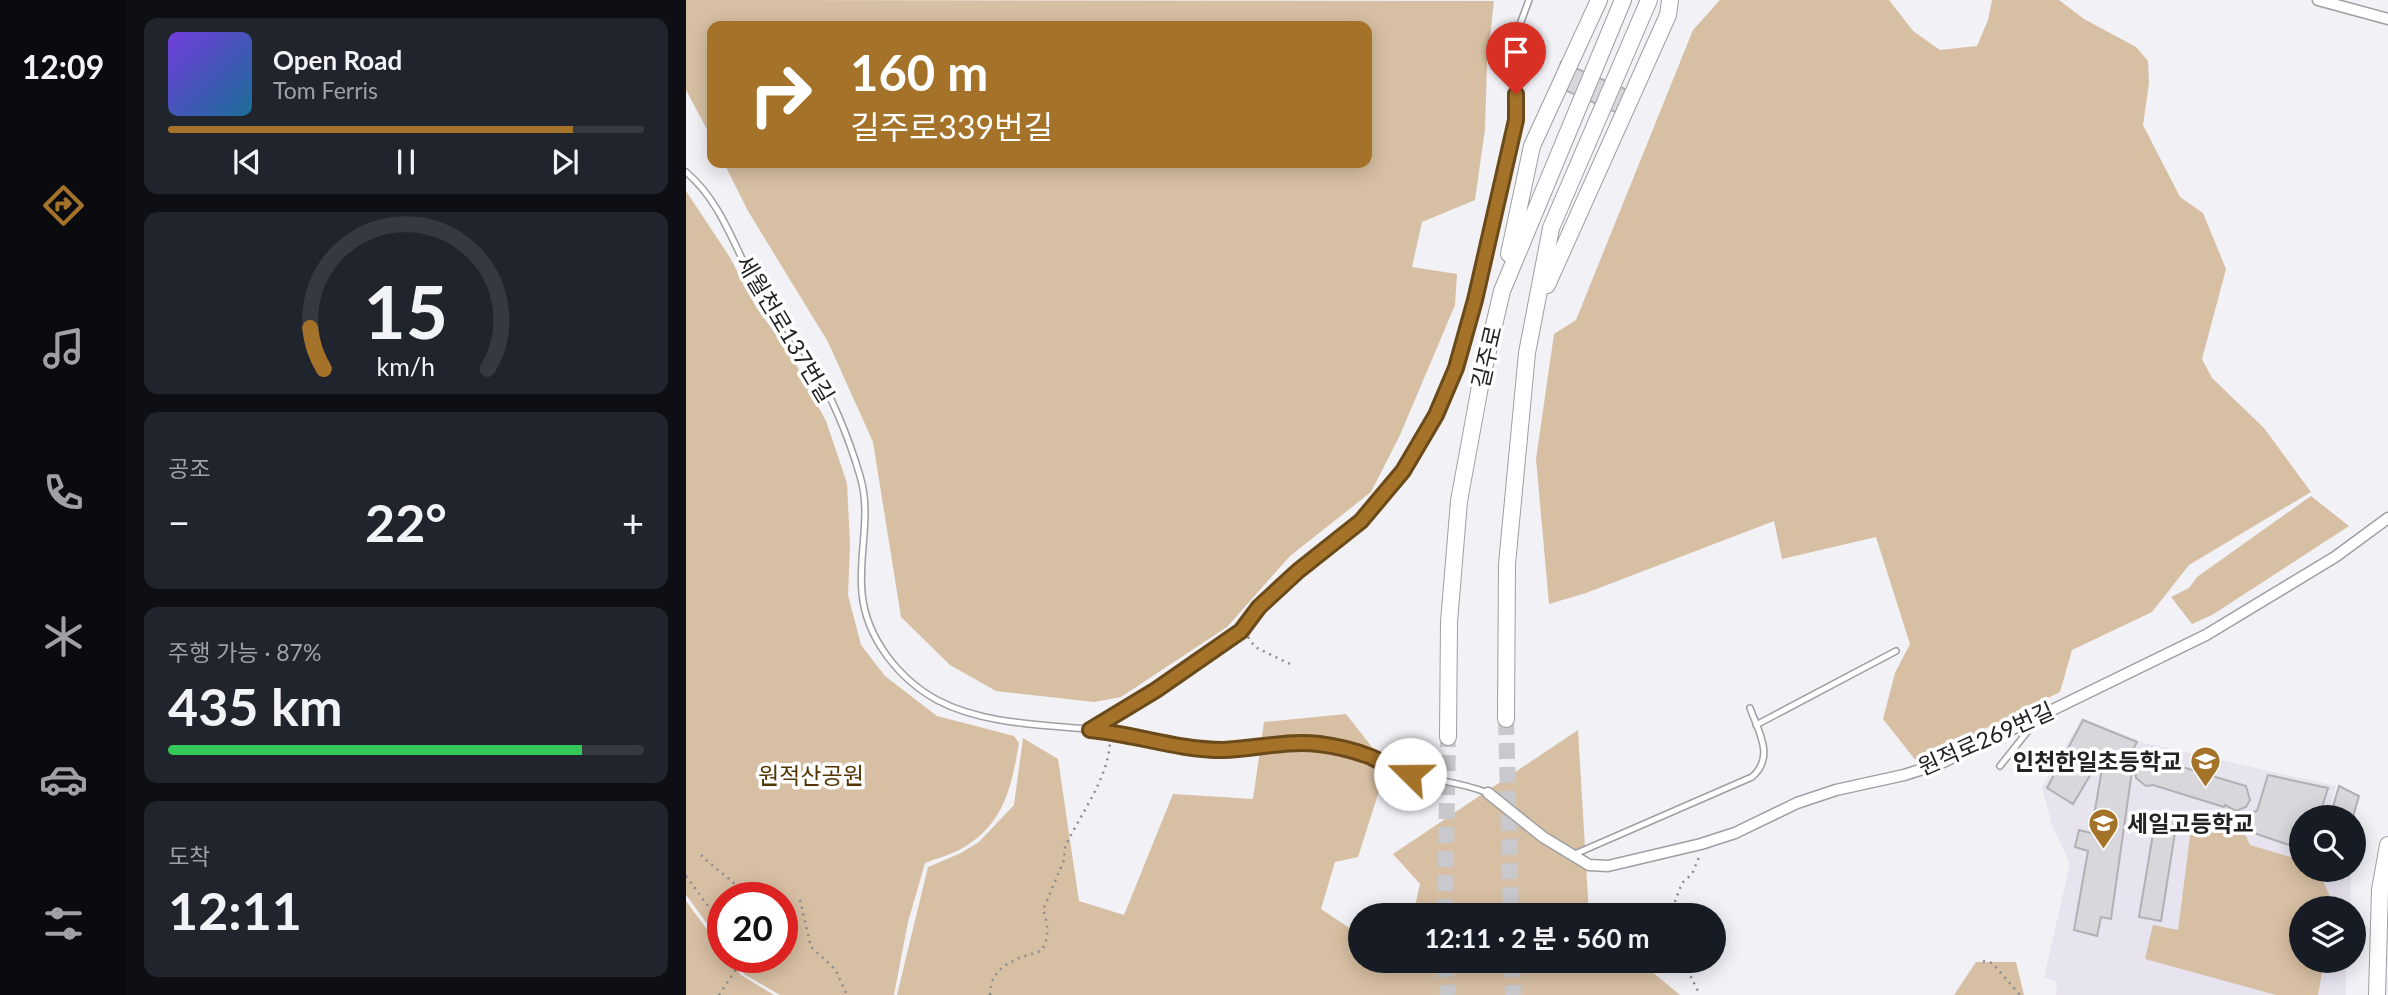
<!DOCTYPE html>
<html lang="ko">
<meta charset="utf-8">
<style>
:root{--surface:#171b24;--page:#20242c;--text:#f1f3f6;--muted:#9ea1a6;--line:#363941;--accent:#a47228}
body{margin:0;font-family:Lato,"Noto Sans KR",sans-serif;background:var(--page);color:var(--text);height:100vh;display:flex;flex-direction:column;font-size:26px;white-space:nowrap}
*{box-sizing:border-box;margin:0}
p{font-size:23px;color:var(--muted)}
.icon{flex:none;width:38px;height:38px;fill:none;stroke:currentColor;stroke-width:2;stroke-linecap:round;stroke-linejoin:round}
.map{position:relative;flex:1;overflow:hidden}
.details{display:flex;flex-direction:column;gap:18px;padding:18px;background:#0d0f14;width:560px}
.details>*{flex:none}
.guide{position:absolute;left:21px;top:21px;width:665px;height:147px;border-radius:14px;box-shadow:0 4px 18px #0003;background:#a47228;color:#fff;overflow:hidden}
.tools{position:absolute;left:1603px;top:805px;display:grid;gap:14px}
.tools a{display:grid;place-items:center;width:77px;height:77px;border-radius:50%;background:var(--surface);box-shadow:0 4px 18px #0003;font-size:35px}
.speed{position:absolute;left:21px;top:882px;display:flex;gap:14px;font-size:35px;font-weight:700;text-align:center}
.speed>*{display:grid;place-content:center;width:91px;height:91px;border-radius:50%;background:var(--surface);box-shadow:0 4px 18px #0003;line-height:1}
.speed .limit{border:10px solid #d22;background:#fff;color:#111}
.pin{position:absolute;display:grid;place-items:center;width:60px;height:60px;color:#fff;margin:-72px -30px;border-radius:50% 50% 50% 0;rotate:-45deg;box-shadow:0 0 7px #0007}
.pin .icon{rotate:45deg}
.me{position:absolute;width:77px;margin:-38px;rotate:292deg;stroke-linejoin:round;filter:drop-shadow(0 0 5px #0008)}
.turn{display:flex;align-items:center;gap:24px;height:147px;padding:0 28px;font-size:32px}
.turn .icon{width:91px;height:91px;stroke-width:2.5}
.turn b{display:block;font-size:49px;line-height:60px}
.big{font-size:52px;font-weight:700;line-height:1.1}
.details .tile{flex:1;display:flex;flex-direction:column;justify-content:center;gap:10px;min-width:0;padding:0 24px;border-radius:14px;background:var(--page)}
.details .dial{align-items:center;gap:0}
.dial svg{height:182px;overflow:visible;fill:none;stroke:var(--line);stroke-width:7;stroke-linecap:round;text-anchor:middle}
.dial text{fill:var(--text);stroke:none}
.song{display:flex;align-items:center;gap:21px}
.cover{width:84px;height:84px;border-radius:10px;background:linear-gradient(135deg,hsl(260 70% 55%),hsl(200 70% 35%))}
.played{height:7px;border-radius:4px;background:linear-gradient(90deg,var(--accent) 85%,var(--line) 85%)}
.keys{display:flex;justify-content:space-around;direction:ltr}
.heat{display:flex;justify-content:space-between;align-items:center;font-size:38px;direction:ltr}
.charge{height:10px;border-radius:5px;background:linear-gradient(90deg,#34c759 87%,var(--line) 0)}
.trip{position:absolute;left:662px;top:903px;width:378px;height:70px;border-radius:35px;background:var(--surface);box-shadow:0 4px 18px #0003;font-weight:700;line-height:70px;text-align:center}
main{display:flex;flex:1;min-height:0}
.menu{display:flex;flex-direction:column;width:126px;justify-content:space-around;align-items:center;background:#090b0e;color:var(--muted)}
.menu .icon{width:49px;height:49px}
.menu .selected{color:var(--accent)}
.menu b{font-size:32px;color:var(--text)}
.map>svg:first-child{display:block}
.built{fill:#e7e4f0}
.green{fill:#d7bfa3}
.building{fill:#d8d7db;stroke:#b1b0b4;stroke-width:2}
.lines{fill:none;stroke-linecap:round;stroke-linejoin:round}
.secondary-tunnel{stroke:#c9c8cc;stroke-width:16;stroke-dasharray:16 8;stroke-linecap:butt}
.lane-casing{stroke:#9f9ea2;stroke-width:8}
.street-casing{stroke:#9f9ea2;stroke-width:13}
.secondary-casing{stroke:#9f9ea2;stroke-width:18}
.path{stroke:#8d8d90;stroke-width:2.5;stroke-dasharray:2 5;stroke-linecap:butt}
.lane{stroke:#fff;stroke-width:5}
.street{stroke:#fff;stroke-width:10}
.secondary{stroke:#fff;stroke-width:16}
.route-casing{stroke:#6b4a1a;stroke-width:18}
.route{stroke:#a47228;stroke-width:12}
.labels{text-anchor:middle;stroke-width:7;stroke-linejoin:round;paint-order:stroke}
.street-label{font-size:23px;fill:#232324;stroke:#fff}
.poi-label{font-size:23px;font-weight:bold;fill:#232324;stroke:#fff;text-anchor:end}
.park-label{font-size:23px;fill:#543502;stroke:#fff}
</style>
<main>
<nav class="menu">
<b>12:09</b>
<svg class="icon selected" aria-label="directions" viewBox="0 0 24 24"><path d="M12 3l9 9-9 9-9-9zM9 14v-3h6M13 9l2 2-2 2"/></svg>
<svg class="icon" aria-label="music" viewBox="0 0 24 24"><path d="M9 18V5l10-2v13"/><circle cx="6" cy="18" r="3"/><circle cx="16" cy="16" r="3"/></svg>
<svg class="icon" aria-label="phone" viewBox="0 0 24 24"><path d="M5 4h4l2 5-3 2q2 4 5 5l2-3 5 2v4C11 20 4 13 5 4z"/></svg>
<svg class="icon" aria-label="climate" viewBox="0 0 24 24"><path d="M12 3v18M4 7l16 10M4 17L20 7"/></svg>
<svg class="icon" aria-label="car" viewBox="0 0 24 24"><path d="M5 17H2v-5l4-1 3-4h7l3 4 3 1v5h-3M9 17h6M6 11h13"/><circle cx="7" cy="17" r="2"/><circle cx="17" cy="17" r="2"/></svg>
<svg class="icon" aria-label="filters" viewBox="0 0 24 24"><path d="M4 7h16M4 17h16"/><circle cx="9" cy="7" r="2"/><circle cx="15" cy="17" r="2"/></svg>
</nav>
<section class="details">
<div class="tile">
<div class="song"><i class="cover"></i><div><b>Open Road</b><p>Tom Ferris</p></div></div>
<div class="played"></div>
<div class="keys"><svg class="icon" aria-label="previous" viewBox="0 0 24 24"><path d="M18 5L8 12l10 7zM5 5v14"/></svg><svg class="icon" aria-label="pause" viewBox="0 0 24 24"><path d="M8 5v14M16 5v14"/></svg><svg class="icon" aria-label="next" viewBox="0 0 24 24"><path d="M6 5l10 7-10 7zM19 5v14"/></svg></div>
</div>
<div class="tile dial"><svg viewBox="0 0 100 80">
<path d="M14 69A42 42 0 1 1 86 69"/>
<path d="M14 69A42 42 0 0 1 8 51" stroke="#a47228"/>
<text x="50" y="56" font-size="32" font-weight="700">15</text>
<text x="50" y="72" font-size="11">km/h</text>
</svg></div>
<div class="tile"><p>공조</p>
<div class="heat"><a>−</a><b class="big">22°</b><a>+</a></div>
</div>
<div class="tile"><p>주행 가능 · 87%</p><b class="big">435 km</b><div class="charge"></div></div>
<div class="tile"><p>도착</p><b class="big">12:11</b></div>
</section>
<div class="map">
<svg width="1702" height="995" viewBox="0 0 1702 995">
<rect width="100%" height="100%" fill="#f2f1f6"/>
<path class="built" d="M1396,718L1459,743L1650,786L1641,817H1615V870H1665L1664,908H1615V961H1660V995H1370L1371,981L1358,978L1384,863L1367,828L1356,787Z"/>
<path class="green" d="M0,0L808,1L801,63L799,129L789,200L736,222L726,267L771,274L769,305L714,435L685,492L604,556L541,627L435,697L408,702L310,691L264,665L215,617L187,442L142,342L62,211L38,163H681V26H26V139L0,90Z
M1034,0H1203L1227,31L1254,50L1291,46L1302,20L1306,0H1373L1398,19L1450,47L1462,61L1463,83L1457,125L1494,197L1517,213L1540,269L1516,359L1526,378L1578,428L1625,492L1503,565L1466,612L1386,650L1374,692L1231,762L1197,719L1209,673L1224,644L1190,537L1096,559L1088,521L900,593L863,604L850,459L868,334L890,320L1007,30Z
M0,191L43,256L70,307L105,355L140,421L161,483L164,545L162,595L175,645L199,676L251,716L328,736L333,743C326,784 319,822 280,846C268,854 252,858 239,863L222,922L208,995H94L58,974L45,957H96V898H37V945L0,895Z
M1625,496L1663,526L1526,615L1506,624L1485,597L1503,588L1511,577Z
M660,714L701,766L672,857L649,862L635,909L674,935V961H712L717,964L718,961H953L994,995H211L242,867L275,853L293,842L328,805L337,738L372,759L393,901L438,915L487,794L567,799L578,722Z
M892,730L903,915H727L734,884L707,854Z
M1507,813L1557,830L1564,845L1615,860V870H1632L1647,903L1646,908H1615V961H1638L1632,995H1590L1459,959L1467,925L1492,930Z
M0,901L37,951V957H41L55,975L88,995H0Z
M1290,962H1330L1338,995H1268Z"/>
<path class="building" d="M875,62L951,94L941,117L867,85Z
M1397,720L1451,742L1439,765L1415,757L1387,804L1361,788Z
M1466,758L1560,786L1564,800L1560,807L1550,811L1539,805L1538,807L1467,785L1460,786L1450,778L1449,769Z
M1417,763L1446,771L1425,919L1415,917L1411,936L1388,930L1402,851L1389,847L1393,830L1405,833Z
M1582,775L1642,788L1633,817H1615V849L1562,831L1567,812L1571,811Z
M1653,786L1673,796L1667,817H1644Z
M1470,816L1491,820L1475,921L1453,917Z"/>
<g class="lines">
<path class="secondary-tunnel" d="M820,719L825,915
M759,915L762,737
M759,961L762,995
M826,961L827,995"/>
<defs>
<path id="lane" d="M0,172C34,201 47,243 67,281C82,309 105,331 122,358C144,391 163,438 174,476C186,515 172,554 176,593C180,638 213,679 251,700C304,728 372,724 430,732C441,734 453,738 464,741C487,747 510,749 534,750C567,750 600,739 634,744C650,747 670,751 685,757C694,761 702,767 711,770C742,781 770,780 802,793
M1070,725L1210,651
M406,730L529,651L555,631L573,607L612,571L675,521L717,471L750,415L770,368L789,300L830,120V94L824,51L843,0
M1314,766L1349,722
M889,854L1066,777C1089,757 1073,733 1064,708"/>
<path id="street" d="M1632,0L1702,19
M802,793L857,837L903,865L922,866L1015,844L1049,833L1111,803L1150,790L1218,775L1253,764L1356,715L1520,635L1649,557L1702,518"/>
<path id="secondary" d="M823,254L846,146L913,0
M861,285L982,15L984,0
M820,719L821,564L841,353L865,228L963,0
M762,737L763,622L773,501L795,381L816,291L937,0
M1691,995L1694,890L1702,845"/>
</defs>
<use href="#lane" class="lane-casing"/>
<use href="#street" class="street-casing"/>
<use href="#secondary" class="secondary-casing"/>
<path class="path" d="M562,637L569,647L606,665
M15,855C30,870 49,881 61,898
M0,876L30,917L37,923
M114,900L125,947L149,969L161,995
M984,915L996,883L1006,874L1013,857
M990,961L1005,977L1014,995
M1297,961L1306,963L1334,995
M33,995L58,957
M304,995C304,965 332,958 355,951C364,939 362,923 357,910L378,860L379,847C395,813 422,779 424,742"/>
<use href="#lane" class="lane"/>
<use href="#street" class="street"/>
<use href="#secondary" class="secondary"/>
</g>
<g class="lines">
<defs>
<path id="route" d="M724,774C710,770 698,763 685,757C670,751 649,746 633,744C600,740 569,749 537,750C491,750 449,734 404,730L470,690L555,631L573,607L612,571L675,521L717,471L750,415L770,368L789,300L830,120V94"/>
</defs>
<use href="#route" class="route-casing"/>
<use href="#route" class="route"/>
</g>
<defs>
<symbol id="school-pin" viewBox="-11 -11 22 30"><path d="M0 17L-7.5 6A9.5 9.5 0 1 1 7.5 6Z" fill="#a47228" stroke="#fff"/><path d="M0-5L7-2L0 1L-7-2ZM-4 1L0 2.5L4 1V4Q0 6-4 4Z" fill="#fff"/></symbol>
</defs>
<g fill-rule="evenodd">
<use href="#school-pin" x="1502" y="744" width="35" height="47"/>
<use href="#school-pin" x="1400" y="806" width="35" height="47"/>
</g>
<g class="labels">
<g class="street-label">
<text transform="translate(99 329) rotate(59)" y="8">세월천로137번길</text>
<text transform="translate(801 357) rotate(-77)" y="8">길주로</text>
<text transform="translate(1300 739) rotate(-24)" y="8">원적로269번길</text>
</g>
<g class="poi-label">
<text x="1496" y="770">인천한일초등학교</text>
<text x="1441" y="832" text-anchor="start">세일고등학교</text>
</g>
<g class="park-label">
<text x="125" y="784">원적산공원</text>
</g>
</g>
</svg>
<div class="tools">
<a><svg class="icon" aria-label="search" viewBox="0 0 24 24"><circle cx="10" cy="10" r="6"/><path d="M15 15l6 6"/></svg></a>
<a><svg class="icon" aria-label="layers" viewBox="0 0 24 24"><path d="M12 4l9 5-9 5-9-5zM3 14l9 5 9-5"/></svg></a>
</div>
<div class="speed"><div class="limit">20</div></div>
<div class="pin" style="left:830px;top:94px;background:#d93025"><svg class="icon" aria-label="arrive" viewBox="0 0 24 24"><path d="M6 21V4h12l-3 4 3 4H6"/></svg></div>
<svg class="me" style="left:724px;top:774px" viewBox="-20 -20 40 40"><circle r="19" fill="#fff"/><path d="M0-13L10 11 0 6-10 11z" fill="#a47228"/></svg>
<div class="trip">12:11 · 2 분 · 560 m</div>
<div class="guide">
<div class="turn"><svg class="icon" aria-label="right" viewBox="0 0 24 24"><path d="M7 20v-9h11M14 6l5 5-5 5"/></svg><div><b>160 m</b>길주로339번길</div></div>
</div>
</div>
</main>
